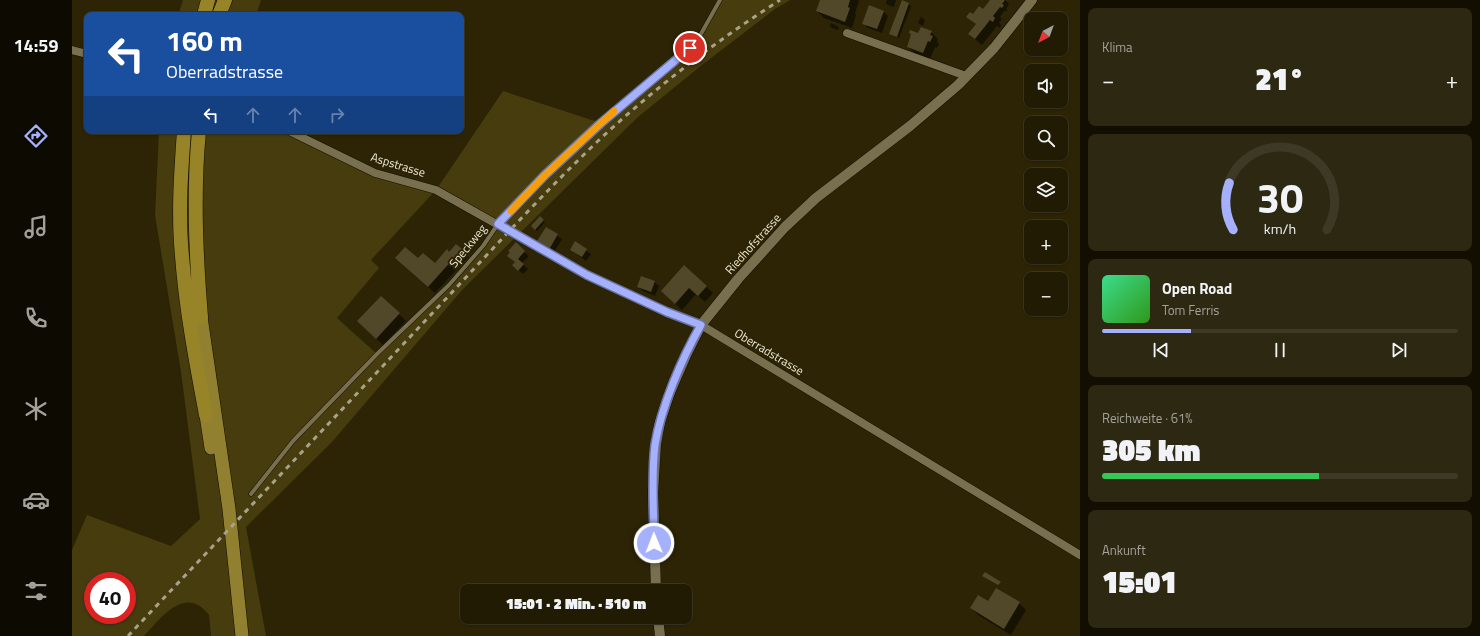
<!DOCTYPE html>
<html lang="de">
<meta charset="utf-8">
<style>
:root{--surface:#211b03;--page:#2d2812;--text:#f1f3f6;--muted:#a2a19a;--line:#3e3925;--accent:#a5b1fc}
body{margin:0;font-family:"Titillium Web",sans-serif;background:var(--page);color:var(--text);height:100vh;display:flex;flex-direction:column;font-size:15px;white-space:nowrap}
*{box-sizing:border-box;margin:0}
p{font-size:13px;color:var(--muted)}
.icon{flex:none;width:22px;height:22px;fill:none;stroke:currentColor;stroke-width:2;stroke-linecap:round;stroke-linejoin:round}
.map{position:relative;flex:1;overflow:hidden}
.panel{display:flex;flex-direction:column;gap:8px;padding:8px;background:#120f02;width:400px}
.panel>*{flex:none}
.hud{position:absolute;left:12px;top:12px;width:380px;height:122px;border-radius:8px;box-shadow:0 1px 3px #0004,0 0 0 1px var(--line);background:#1a4fa0;color:#fff;overflow:hidden}
.needle{width:26px;rotate:221deg}
.fabs{position:absolute;left:952px;top:12px;display:grid;gap:8px}
.fabs a{display:grid;place-items:center;width:44px;height:44px;border-radius:8px;background:var(--surface);box-shadow:0 1px 3px #0004,0 0 0 1px var(--line);font-size:20px}
.speed{position:absolute;left:12px;top:572px;display:flex;gap:8px;font-size:20px;font-weight:700;text-align:center}
.speed>*{display:grid;place-content:center;width:52px;height:52px;border-radius:50%;background:var(--surface);box-shadow:0 1px 3px #0004,0 0 0 1px var(--line);line-height:1}
.speed .limit{border:6px solid #d22;background:#fff;color:#111}
.pin{position:absolute;display:grid;place-items:center;width:34px;height:34px;color:#fff;margin:-17px;border:2px solid #fff;border-radius:50%;box-shadow:0 1px 4px #0007}
.me{position:absolute;width:44px;margin:-22px;rotate:359deg;stroke-linejoin:round;filter:drop-shadow(0 0 3px #0008)}
.turn{display:flex;align-items:center;gap:14px;height:84px;padding:0 16px;font-size:18px}
.turn .icon{width:52px;height:52px;stroke-width:2.5}
.turn b{display:block;font-size:28px;line-height:34px}
.lanes{display:flex;align-items:center;height:38px;padding:0 16px;background:#0003;justify-content:center;gap:20px;direction:ltr}
.lanes .off{opacity:.35}
.big{font-size:30px;font-weight:800;line-height:1.1}
.panel .tile{flex:1;display:flex;flex-direction:column;justify-content:center;gap:6px;min-width:0;padding:0 14px;border-radius:8px;background:var(--page)}
.panel .dial{align-items:center;gap:0}
.dial svg{height:104px;overflow:visible;fill:none;stroke:var(--line);stroke-width:7;stroke-linecap:round;text-anchor:middle}
.dial text{fill:var(--text);stroke:none}
.song{display:flex;align-items:center;gap:12px}
.cover{width:48px;height:48px;border-radius:6px;background:linear-gradient(135deg,hsl(150 70% 55%),hsl(110 70% 35%))}
.played{height:4px;border-radius:2px;background:linear-gradient(90deg,var(--accent) 25%,var(--line) 25%)}
.keys{display:flex;justify-content:space-around;direction:ltr}
.heat{display:flex;justify-content:space-between;align-items:center;font-size:22px;direction:ltr}
.charge{height:6px;border-radius:3px;background:linear-gradient(90deg,#34c759 61%,var(--line) 0)}
.trip{position:absolute;left:388px;top:584px;width:232px;height:40px;border-radius:8px;background:var(--surface);box-shadow:0 1px 3px #0004,0 0 0 1px var(--line);font-weight:800;line-height:40px;text-align:center}
main{display:flex;flex:1;min-height:0}
.dock{display:flex;flex-direction:column;width:72px;justify-content:space-around;align-items:center;background:#0d0b01;color:var(--muted)}
.dock .icon{width:28px;height:28px}
.dock .active{color:var(--accent)}
.dock b{font-size:18px;color:var(--text)}
.map>svg:first-child{display:block}
.green{fill:#463c0d;fill-rule:evenodd}
.shadow{fill:#0007}
.building{fill:#504828}
.lines{fill:none;stroke-linecap:round;stroke-linejoin:round}
.service-casing{stroke:#130d00;stroke-width:5}
.minor-casing{stroke:#130d00;stroke-width:9}
.tertiary-casing{stroke:#130d00;stroke-width:11}
.trunk-casing{stroke:#130d00;stroke-width:14}
.motorway-casing{stroke:#130d00;stroke-width:15}
.service{stroke:#776f4e;stroke-width:4}
.minor{stroke:#776f4e;stroke-width:8}
.tertiary{stroke:#776f4e;stroke-width:10}
.trunk{stroke:#908030;stroke-width:13}
.motorway{stroke:#978429;stroke-width:14}
.rail{stroke:#a8a28b;stroke-width:3;stroke-dasharray:5 5;stroke-linecap:butt}
.route-casing{stroke:#6b73a4;stroke-width:10}
.route{stroke:#a5b1fc;stroke-width:7}
.slow{stroke:#f59e0b;stroke-width:7}
.labels{text-anchor:middle;stroke-width:4;stroke-linejoin:round;paint-order:stroke}
.street-label{font-size:12px;fill:#eeead7;stroke:#2c2404}
</style>
<main>
<nav class="dock">
<b>14:59</b>
<svg class="icon active" aria-label="directions" viewBox="0 0 24 24"><path d="M12 3l9 9-9 9-9-9zM9 14v-3h6M13 9l2 2-2 2"/></svg>
<svg class="icon" aria-label="music" viewBox="0 0 24 24"><path d="M9 18V5l10-2v13"/><circle cx="6" cy="18" r="3"/><circle cx="16" cy="16" r="3"/></svg>
<svg class="icon" aria-label="phone" viewBox="0 0 24 24"><path d="M5 4h4l2 5-3 2q2 4 5 5l2-3 5 2v4C11 20 4 13 5 4z"/></svg>
<svg class="icon" aria-label="climate" viewBox="0 0 24 24"><path d="M12 3v18M4 7l16 10M4 17L20 7"/></svg>
<svg class="icon" aria-label="car" viewBox="0 0 24 24"><path d="M5 17H2v-5l4-1 3-4h7l3 4 3 1v5h-3M9 17h6M6 11h13"/><circle cx="7" cy="17" r="2"/><circle cx="17" cy="17" r="2"/></svg>
<svg class="icon" aria-label="filters" viewBox="0 0 24 24"><path d="M4 7h16M4 17h16"/><circle cx="9" cy="7" r="2"/><circle cx="15" cy="17" r="2"/></svg>
</nav>
<div class="map">
<svg width="1008" height="636" viewBox="0 0 1008 636">
<rect width="100%" height="100%" fill="#2c2404"/>
<path class="green" d="M111,0H189L184,15H106Z
M648,0H718L703,9L630,65L566,117L391,289L260,442L174,527L194,636H139L137,615C113,584 89,618 72,636H0V550L15,515L99,546L128,519L109,372L83,215L87,131H217L294,169L364,190L431,91L529,123L618,48ZM364,190L426,224L388,272L305,354L265,318L307,268L299,260ZM21,581H55V615H21Z"/>
<path class="shadow" d="M749,0H786L787,1L783,13L784,15L780,28L752,18L745,11Z
M815,0H824L822,7L816,5L814,3Z
M919,0H933L937,4L934,9L935,10L934,12L933,10L928,17L930,19L927,23L929,25L928,28L925,26L910,45L897,34L905,25L896,17L911,11Z
M831,1L839,6L827,38L819,34Z
M812,12L816,16L810,33L796,28L791,23Z
M849,17L853,20L851,26L846,23Z
M759,23L765,26L767,28L766,30L760,28L758,26Z
M859,32L866,39L865,42L867,44L865,48L863,47L858,59L843,53L836,47L840,35L838,33L847,34Z
M468,217L473,222L465,231L460,226Z
M474,228L490,239L482,252L467,241Z
M504,243L519,254L514,261L499,250Z
M384,246L396,257L363,293L331,265L346,260L363,264L377,253Z
M452,252L457,256L450,263L456,269L451,274L441,265L444,263L437,256Z
M612,266L641,293L633,302L624,294L610,310L597,298Z
M582,282L587,286L583,296L571,291L566,287Z
M327,314L334,321L311,345L293,328Z
M916,602L947,603L954,610L939,635L906,615L899,608Z"/>
<path class="building" d="M748,0H778L776,7L778,8L773,22L744,11Z
M830,0L837,3L825,37L817,34Z
M918,0H933L930,4L932,5L930,8L928,7L921,16L923,18L921,22L918,20L903,39L896,34L904,24L894,17L898,12L901,14L907,6L911,9Z
M797,5L812,11L805,29L790,24Z
M849,27L860,31L858,35L861,36L858,42L856,41L851,53L835,47L839,34L837,33L838,30L846,33Z
M468,216L472,220L463,230L459,226Z
M474,227L486,234L478,248L465,241Z
M503,241L515,249L510,257L498,250Z
M444,242L453,251L446,259L452,264L446,271L440,265L443,262L435,256L438,252L436,251Z
M384,244L390,249L356,287L323,258L333,247L346,258L351,253L363,263L375,249L377,252Z
M612,265L635,286L626,296L617,288L603,304L589,291Z
M569,276L583,281L579,292L565,287Z
M309,296L328,313L304,339L285,321Z
M913,572L929,582L926,585L910,576Z
M924,588L948,602L932,629L898,608L906,595L916,601Z"/>
<g class="lines">
<defs>
<path id="service" d="M179,494L221,441L305,354L377,285L411,246L426,224L473,175L540,112L618,48L625,41L648,0"/>
<path id="minor" d="M775,33L894,76
M0,50L15,54
M217,131L303,173L364,190L515,275L595,312L629,325L1008,555"/>
<path id="tertiary" d="M584,591L581,493L584,444L588,422L598,392L615,353L629,325L666,279L713,227L744,198L838,126L886,85L922,48L960,0
M586,617L588,636"/>
<path id="trunk" d="M129,317L157,509L170,636
M134,415L139,448"/>
<path id="motorway" d="M132,15L136,0
M147,15L153,0
M112,131C109,172 106,214 110,256C114,309 124,362 134,415
M127,131C121,193 124,255 129,317"/>
</defs>
<use href="#service" class="service-casing"/>
<use href="#minor" class="minor-casing"/>
<use href="#tertiary" class="tertiary-casing"/>
<use href="#trunk" class="trunk-casing"/>
<use href="#motorway" class="motorway-casing"/>
<use href="#service" class="service"/>
<use href="#minor" class="minor"/>
<use href="#tertiary" class="tertiary"/>
<use href="#trunk" class="trunk"/>
<use href="#motorway" class="motorway"/>
<path class="rail" d="M56,636C155,531 254,427 352,322C410,261 466,198 527,140C583,88 644,41 708,0"/>
</g>
<g class="lines">
<defs>
<path id="route" d="M582,543C582,510 579,477 583,445C589,407 610,358 629,325L595,312L515,275L426,224L473,175L529,123L618,48"/>
</defs>
<use href="#route" class="route-casing"/>
<use href="#route" class="route"/>
<path class="slow" d="M439,211L473,175L542,111"/>
</g>
<g class="labels">
<g class="street-label">
<text transform="translate(326 165) rotate(17)" y="4">Aspstrasse</text>
<text transform="translate(681 244) rotate(-48)" y="4">Riedhofstrasse</text>
<text transform="translate(396 246) rotate(-51)" y="4">Speckweg</text>
<text transform="translate(697 352) rotate(31)" y="4">Oberradstrasse</text>
</g>
</g>
</svg>
<div class="fabs">
<a><svg class="needle" viewBox="-14 -14 28 28"><path d="M0-13l5 13h-10z" fill="#e53935"/><path d="M0 13l5-13h-10z" fill="#a2a19a"/></svg></a>
<a><svg class="icon" aria-label="sound" viewBox="0 0 24 24"><path d="M4 9h4l5-4v14l-5-4H4zM17 9q2 3 0 6"/></svg></a>
<a><svg class="icon" aria-label="search" viewBox="0 0 24 24"><circle cx="10" cy="10" r="6"/><path d="M15 15l6 6"/></svg></a>
<a><svg class="icon" aria-label="layers" viewBox="0 0 24 24"><path d="M12 4l9 5-9 5-9-5zM3 14l9 5 9-5"/></svg></a>
<a>+</a>
<a>−</a>
</div>
<div class="speed"><div class="limit">40</div></div>
<div class="pin" style="left:618px;top:48px;background:#d93025"><svg class="icon" aria-label="arrive" viewBox="0 0 24 24"><path d="M6 21V4h12l-3 4 3 4H6"/></svg></div>
<svg class="me" style="left:582px;top:543px" viewBox="-20 -20 40 40"><circle r="17" fill="#a5b1fc" stroke="#fff" stroke-width="3"/><path d="M0-11L8 9 0 5-8 9z" fill="#fff"/></svg>
<div class="trip">15:01 · 2 Min. · 510 m</div>
<div class="hud">
<div class="turn"><svg class="icon" aria-label="left" viewBox="0 0 24 24"><path d="M17 20v-9H6M10 6l-5 5 5 5"/></svg><div><b>160 m</b>Oberradstrasse</div></div>
<div class="lanes"><svg class="icon" aria-label="left" viewBox="0 0 24 24"><path d="M17 20v-9H6M10 6l-5 5 5 5"/></svg><svg class="icon off" aria-label="ahead" viewBox="0 0 24 24"><path d="M12 20V5M6 11l6-6 6 6"/></svg><svg class="icon off" aria-label="ahead" viewBox="0 0 24 24"><path d="M12 20V5M6 11l6-6 6 6"/></svg><svg class="icon off" aria-label="right" viewBox="0 0 24 24"><path d="M7 20v-9h11M14 6l5 5-5 5"/></svg></div>
</div>
</div>
<section class="panel">
<div class="tile"><p>Klima</p>
<div class="heat"><a>−</a><b class="big">21°</b><a>+</a></div>
</div>
<div class="tile dial"><svg viewBox="0 0 100 80">
<path d="M14 69A42 42 0 1 1 86 69"/>
<path d="M14 69A42 42 0 0 1 11 33" stroke="#a5b1fc"/>
<text x="50" y="56" font-size="32" font-weight="700">30</text>
<text x="50" y="72" font-size="11">km/h</text>
</svg></div>
<div class="tile">
<div class="song"><i class="cover"></i><div><b>Open Road</b><p>Tom Ferris</p></div></div>
<div class="played"></div>
<div class="keys"><svg class="icon" aria-label="previous" viewBox="0 0 24 24"><path d="M18 5L8 12l10 7zM5 5v14"/></svg><svg class="icon" aria-label="pause" viewBox="0 0 24 24"><path d="M8 5v14M16 5v14"/></svg><svg class="icon" aria-label="next" viewBox="0 0 24 24"><path d="M6 5l10 7-10 7zM19 5v14"/></svg></div>
</div>
<div class="tile"><p>Reichweite · 61%</p><b class="big">305 km</b><div class="charge"></div></div>
<div class="tile"><p>Ankunft</p><b class="big">15:01</b></div>
</section>
</main>
